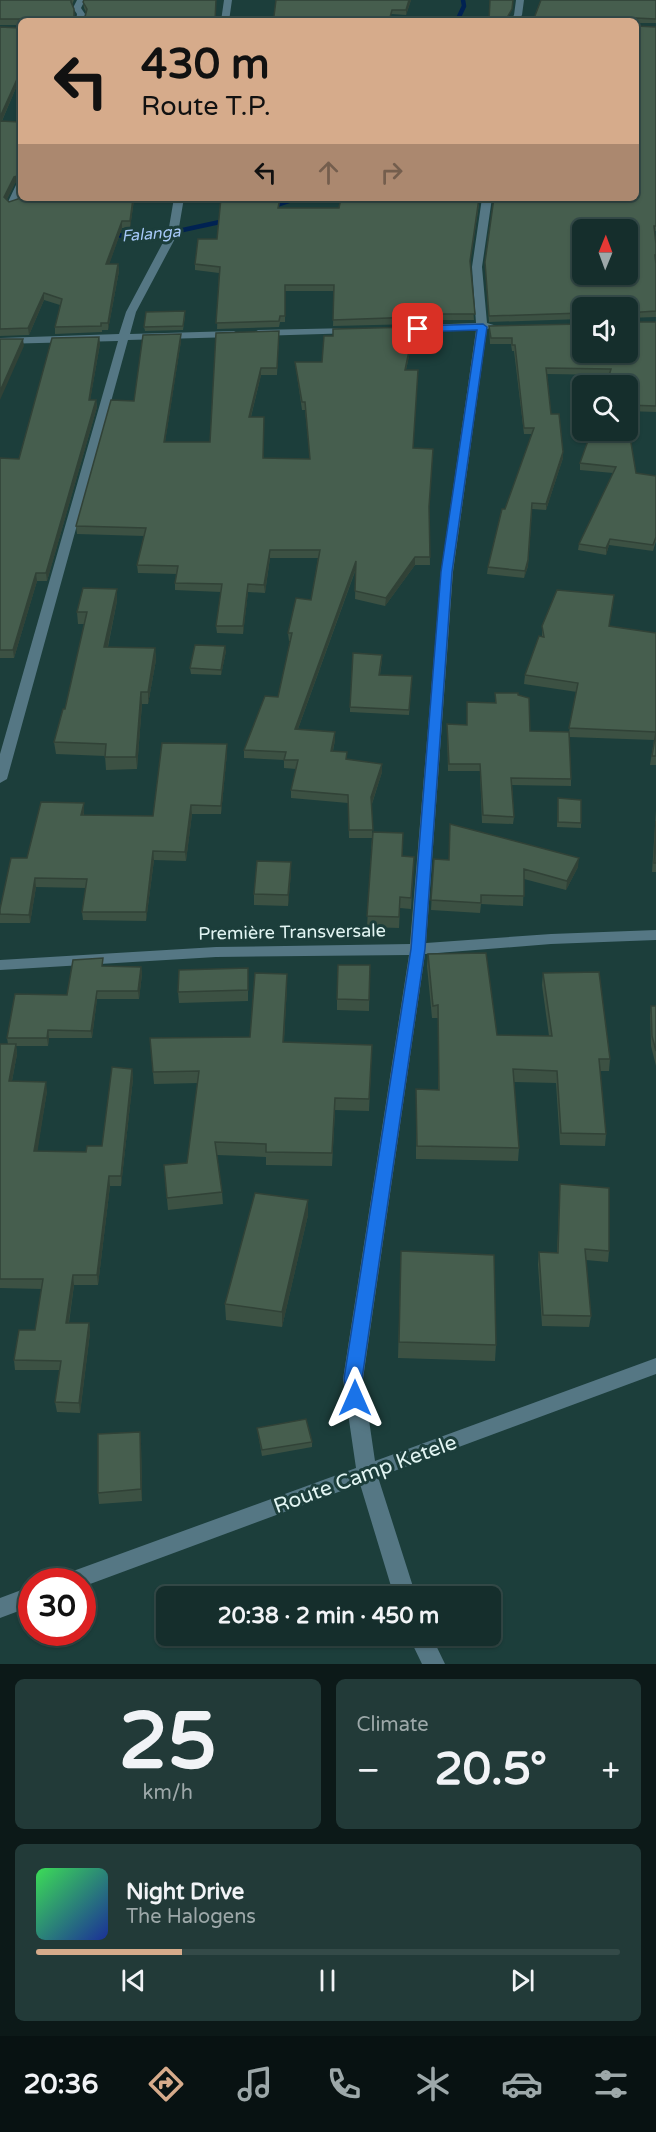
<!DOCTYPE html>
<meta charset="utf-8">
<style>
:root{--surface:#152e2c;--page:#223a38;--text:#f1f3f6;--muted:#9da8a9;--line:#344a48;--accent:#d6ab8b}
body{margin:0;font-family:"Varela Round",sans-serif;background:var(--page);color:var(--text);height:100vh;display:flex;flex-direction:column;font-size:22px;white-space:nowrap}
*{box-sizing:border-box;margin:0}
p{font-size:20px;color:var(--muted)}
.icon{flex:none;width:33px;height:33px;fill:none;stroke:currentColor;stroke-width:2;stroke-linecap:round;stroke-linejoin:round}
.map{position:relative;height:1664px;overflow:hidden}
.drawer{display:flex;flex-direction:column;gap:15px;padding:15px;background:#0c1918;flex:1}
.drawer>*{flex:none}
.hud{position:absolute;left:18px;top:18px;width:621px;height:183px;border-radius:9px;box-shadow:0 2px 4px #0004,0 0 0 2px var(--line);background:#d6ab8b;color:#111;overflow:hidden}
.needle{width:39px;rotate:1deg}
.controls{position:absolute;left:572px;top:219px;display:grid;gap:12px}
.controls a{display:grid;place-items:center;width:66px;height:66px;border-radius:9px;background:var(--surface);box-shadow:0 2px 4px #0004,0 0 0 2px var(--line);font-size:30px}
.speed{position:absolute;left:18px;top:1568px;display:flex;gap:12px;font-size:30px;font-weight:700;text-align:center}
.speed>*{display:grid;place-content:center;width:78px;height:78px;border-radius:50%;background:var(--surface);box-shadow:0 2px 4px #0004,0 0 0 2px var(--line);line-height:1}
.speed .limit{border:9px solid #d22;background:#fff;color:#111}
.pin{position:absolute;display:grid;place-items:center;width:51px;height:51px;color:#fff;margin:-26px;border-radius:12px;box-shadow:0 3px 9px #0006}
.me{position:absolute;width:66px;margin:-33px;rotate:0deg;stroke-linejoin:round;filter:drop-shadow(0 0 4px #0008)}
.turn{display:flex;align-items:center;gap:21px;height:126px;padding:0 24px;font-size:27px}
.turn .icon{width:78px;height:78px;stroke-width:2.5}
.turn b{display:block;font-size:42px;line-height:51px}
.lanes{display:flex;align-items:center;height:57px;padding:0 24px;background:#0003;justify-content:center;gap:30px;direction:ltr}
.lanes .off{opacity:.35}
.big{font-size:45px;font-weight:700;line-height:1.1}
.drawer .widget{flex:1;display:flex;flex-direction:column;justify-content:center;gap:9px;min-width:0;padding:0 21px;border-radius:9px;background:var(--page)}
.drawer .dial{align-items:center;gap:0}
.dial b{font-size:78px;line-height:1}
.song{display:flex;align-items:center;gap:18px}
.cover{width:72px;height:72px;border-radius:9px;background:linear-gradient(135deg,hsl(130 70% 55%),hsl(230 70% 35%))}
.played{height:6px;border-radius:3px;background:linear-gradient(90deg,var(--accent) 25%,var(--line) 25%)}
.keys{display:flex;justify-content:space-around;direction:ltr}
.heat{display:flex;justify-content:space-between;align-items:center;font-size:33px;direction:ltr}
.drawer .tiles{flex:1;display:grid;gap:15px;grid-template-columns:1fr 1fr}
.widget:last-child{grid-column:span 2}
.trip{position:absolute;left:156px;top:1586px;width:345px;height:60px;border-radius:9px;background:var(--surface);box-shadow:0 2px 4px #0004,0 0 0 2px var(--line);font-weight:700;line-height:60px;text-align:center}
.tab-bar{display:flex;height:96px;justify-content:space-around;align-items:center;background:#081212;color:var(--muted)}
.tab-bar .icon{width:42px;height:42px}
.tab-bar .on{color:var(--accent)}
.tab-bar b{font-size:27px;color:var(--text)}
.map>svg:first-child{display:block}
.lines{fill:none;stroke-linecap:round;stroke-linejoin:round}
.stream{stroke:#002252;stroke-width:4.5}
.minor{fill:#557784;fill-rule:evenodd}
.wall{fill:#3c5143}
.shaded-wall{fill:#314237}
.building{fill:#465e4e;stroke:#314237;stroke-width:1.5;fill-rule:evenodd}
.route{fill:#1a73e8;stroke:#114b97;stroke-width:1.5}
.labels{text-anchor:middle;stroke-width:6;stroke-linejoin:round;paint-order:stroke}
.far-water-label{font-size:16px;font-style:italic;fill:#a6c8f7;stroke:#1c3e3b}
.street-label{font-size:18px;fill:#e1f4f2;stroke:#1c3e3b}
.near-street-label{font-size:21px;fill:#e1f4f2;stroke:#1c3e3b}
</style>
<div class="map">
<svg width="656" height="1664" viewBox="0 0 656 1664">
<rect width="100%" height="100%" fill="#1c3e3b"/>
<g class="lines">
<path class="stream" d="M457,21L464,6L463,0
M270,207L298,198
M109,236L169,233L229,220"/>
<path class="minor" d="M77,0H85L81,8L85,14L84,21H76L77,14L73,8Z
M224,0H232L229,21H221Z
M516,0H524L522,15L518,21H510L514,15Z
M21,182V195L17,204L9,206L7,204L16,185Z
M174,198H184L178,233L136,312L130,334L234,331L239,334L234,337L128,340L7,779L0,783V754L118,341L0,344V338L119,334L126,312L168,233Z
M280,198H290V199L285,202Z
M482,198H492L482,267L487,323L497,326L487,329L453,572L426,943L551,934L656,930V940L551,944L425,954L363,1379L375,1461L656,1358V1374L378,1477L416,1596H394L360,1484L82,1587V1581H62L65,1574L356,1468L343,1379L409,955L216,957L0,970V960L216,947L410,944L441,572L476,330L396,332L391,329L396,326L476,323L472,267Z
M351,328L356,331L355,333L258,336L253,333L258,330Z
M32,1586V1606L0,1618V1598Z
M408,1635H431L445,1664H422Z"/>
</g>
<path class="wall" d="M0,0H74L72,5L75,17H85L86,12L84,8L83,2L215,21H21V25H0Z
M411,0L406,15L392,14L272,21Z
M541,0H656V23H636Z
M21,26V83H18L2,121L21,122V181L15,183L7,199L9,202L21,198H141L140,200H134L130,228H122L109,264H118L119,271L108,330H102V332L55,334V327L60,305L44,300L29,335L0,336V27L20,28Z
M656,27V231H654L656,244V317L627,318V308H582V319L489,322L485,262Z
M221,198H280L279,208H339L480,198L470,263L474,320H417L416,324L333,326L334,291H285V322H280L279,327L217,329L219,273L195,270V264L217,239Z
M185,316L183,330L145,331L144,327Z
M656,322V412L627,411V386L610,375L547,374L551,414L563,458L546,510L532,509L528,566L524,578L487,574L488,567L505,509L532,434H524L514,351H512L511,344H490L489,326Z
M279,331L277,375H261L251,417L264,458L310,459L305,410H302L296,369L295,362H322L414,334L406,370L413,448L429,510L430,565H415L385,606L355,599L356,569L298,729L335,740L333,751L347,759L382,772L372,804V833L402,856L414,857L411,909L400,908L399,928L367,927L372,838H349L348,803L291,798V790L296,769L284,768V760L244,758V750L278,697L290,641H289L288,633L311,600L318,558H270L265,593L248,592L243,634L217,633L216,626L221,592L175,590V583L177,574L138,573L137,565L144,536L77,534L76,526L134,401L181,334V341L165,442H210Z
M99,337L100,344L90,400H96L97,407L47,581H37L14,658H0V458L19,459Z
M602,430H627L636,473L656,541L653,551L609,545L606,555L578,550L579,544L613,473L580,470V463L603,438Z
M117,601L108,647L155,648L156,660L148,704H142L137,769L106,770L105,756L56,754L54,742L65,709L85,624H78L77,612Z
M613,604L609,626L656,633V765H650L654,740L569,737L571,779V786L512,785L514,817L513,824L482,823L480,771H448L447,724L467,725L495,703V693L518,695L530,731L569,732L577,692L524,684L525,675L542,637V626Z
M226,651L221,675L191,674L190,668Z
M382,660L380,675L412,676L409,715L350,712V707Z
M227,744V753L221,814H192L186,861L154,860L146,921L83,920L82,912L86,888L36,887L30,923H0V909L27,858L84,812V815L153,816Z
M558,798L581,823V828L557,827Z
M656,810V872H652Z
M434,859L578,867L566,890L524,879L523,906L481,904L480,913L431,910Z
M291,873L288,906L254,905V894Z
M428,954L497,1035L549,1036L542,985L543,973L610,1059L609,1071H600L606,1134L605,1146L560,1145L556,1083L514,1082L519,1148L518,1161L416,1159V1089L438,1090V1018H432L427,966Z
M370,965L369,1011L337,1010V999Z
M104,966L141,967L142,974L139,999H97L92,1038H49L48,1046H16L17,1054L12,1081L47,1091L37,1151L86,1152L102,1146L132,1069L133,1079L121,1186H110L98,1285H74L69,1323H89L90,1333L80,1413L57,1412L55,1402L60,1370H15L14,1360L35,1330L42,1289L0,1288V1044H8L7,1038L67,995Z
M248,968V1001L179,1003L178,992Z
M287,986L284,1042L372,1045L369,1111L335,1110L332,1166L266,1165V1157L217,1155L222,1192L223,1204L168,1210L165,1178L187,1163L198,1083L154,1084L151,1051L250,1037Z
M651,1006H656V1066L651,1046L650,1015Z
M560,1184L609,1251L608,1262L586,1260L591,1316L589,1327L542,1326L538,1264L539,1252L557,1253Z
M308,1215L282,1327L226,1320L225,1304Z
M401,1251L496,1345L495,1361L398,1358Z
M257,1428L312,1442V1447L262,1456L258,1434Z
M141,1443L142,1501L99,1504L98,1493Z"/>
<path class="shaded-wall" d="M409,0H411L406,15V10Z
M18,77V83L0,125V117Z
M21,175V181L15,183L5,203L4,197L14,177Z
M133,198H134V200L130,228V221Z
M122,221V228L107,271L106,264Z
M118,264L119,271L108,330V323Z
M44,293V300L29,335L28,328Z
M414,327V334L404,377L405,370Z
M181,334V341L164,449V442Z
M99,337L100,344L89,407V400Z
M23,339L24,346L0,400V391Z
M261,368V375L249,424V417Z
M96,400L97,407L47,581L46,573Z
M563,452V458L546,510V504Z
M610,539L609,545L606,555V548Z
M270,550V558L265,593L264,585Z
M415,557V565L385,606L386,598Z
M528,560V566L524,578L525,571Z
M356,561V568L295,737V729Z
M36,573L37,581L14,658L13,650Z
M248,584V592L243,634V626Z
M117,589V601L105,659L104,647Z
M225,646L226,651L221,675V670Z
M155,648L156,660L148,704V692Z
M141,692L142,704L137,769L136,757Z
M335,732V740L331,759V751Z
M227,744V753L221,814V806Z
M382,764V772L371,806V797Z
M84,803V812L82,824L81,815Z
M191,805L192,814L186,861L185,852Z
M153,851L154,860L146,921V912Z
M579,858L578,867L566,890L567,881Z
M291,862V873L288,906V895Z
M35,878L36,887L30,923L29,915Z
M141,967L142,974L139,999L138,991Z
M287,974V986L283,1054V1042Z
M97,991V999L92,1038L91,1031Z
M48,1030L49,1038L48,1046L47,1038Z
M16,1044L17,1054L10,1091L9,1081Z
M132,1069L133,1079L121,1186V1176Z
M46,1082L47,1091L36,1161L34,1151Z
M109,1176L110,1186L98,1285L97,1275Z
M308,1200V1215L282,1327V1312Z
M73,1275L74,1285L67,1333L66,1323Z
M89,1323L90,1333L80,1413L79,1403Z
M140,1432L141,1443L142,1501L141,1489Z"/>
<path class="building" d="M0,0H71V2L74,9V17H85L87,9L83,2L84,0H216L215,21H22L20,19H0Z
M276,0H409L406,10H392L389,21H272L274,16Z
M490,0H513L512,9L508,16L512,18V21H489Z
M541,0H656V19L636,18L635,21H533Z
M21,26V77H18L0,117V27L20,28Z
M636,26L656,27V226H654L656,244V255H655L656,264V311L627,313V308H582V313L489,316L485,262L494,198H636ZM582,230H627V274H582Z
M0,121L21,122V175L14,177L4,197L9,202L18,199L21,193V198H133L130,221H122L106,264H118L108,323H101V326L55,327L62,299L44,293L28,328L0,329Z
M221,198H280L278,208H339L341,198H479L470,261L475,314H417L416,317L333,320L334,285H285V316H280L279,321L216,323L220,267L195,264L198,239H217Z
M185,311L183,326L144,327L146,312Z
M627,322H656V406L627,405V386H606L611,369L546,368L551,414H559L563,452L546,504L532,503L528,560L525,571L488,567L502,509H505L534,428H524L515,345H512V338H491L489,326L582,324V352H627Z
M414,327L405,370H418L413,448L433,449L429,507L430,557H415L386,598L355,591L356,561L295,729L335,732L331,751L347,752L346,759L382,764L371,797L373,830H349L348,795L291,790L298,760H284L286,752L244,750L265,696L278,697L292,633H288L296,598L311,600L320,550H270L264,585L248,584L243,626H216L222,584L175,583L178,566L137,565L146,528L76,526L111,400L134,401L143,335L181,334L164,442H210L216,333L279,331L277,368H261L249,417H264L263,458L310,459L305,402H302L295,362H322L324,336H333V329Z
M99,337L89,400H96L46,573H36L13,650H0V458L19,459L52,338Z
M0,339H23L0,391Z
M627,419L636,473L656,476V537L653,545L610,539L606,548L579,544L616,467L580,463L589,438H605L604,430H627Z
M83,588L117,589L104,647L155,648L148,692H141L136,757H105L106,744L54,742L63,709H65L87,612H77Z
M557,590L614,595L609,626L656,633V732L569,728L578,683L525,675L539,636L544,637L542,626Z
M195,645L225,646L221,670L190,668Z
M353,653L382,655L379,675L412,676L409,710L350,707Z
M495,693H518V695L529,698L530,731L569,732L571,779L511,778L514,817L483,815L480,764H449L447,724L467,725V702L496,703Z
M656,732V756H652Z
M162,743L227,744L221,806L191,805L185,852L153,851L146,912H82L87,879L35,878L29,915L0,914V909L11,858H27L41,802L84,803L81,815L153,816Z
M558,798L581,800V823L558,822Z
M656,821V863H654Z
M450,824L579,858L567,881L524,869V896L481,895V903L431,900L434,859L449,860Z
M373,832L403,833L402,856L414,857L411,898L400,897L399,917L367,916Z
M257,861L291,862L288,895L254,894Z
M486,953L497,1035L552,1036L543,973L599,972L610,1059H599L606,1134L561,1133L557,1071L513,1069L519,1148L417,1146L416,1089L439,1090L438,1005L433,1006L428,954Z
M103,958L102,966L141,967L138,991H97L91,1031L48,1030L47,1038H7L15,994L67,995L73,960Z
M338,965H370L369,1000L337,999Z
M248,968V990L178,992L179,970Z
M255,973L287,974L283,1042L372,1045L369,1099L335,1098L332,1153L266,1152V1144L215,1142L222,1192L167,1198L164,1165L187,1163L199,1071L153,1072L150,1038L250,1037Z
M651,1006H656V1051L652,1036Z
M0,1044H16L9,1081L46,1082L34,1151L86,1152L87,1146H102L112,1067L132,1069L121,1176H109L97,1275H73L66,1323H89L79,1403L55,1402L61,1361L14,1360L19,1330H35L43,1279H0Z
M560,1184L609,1188V1251L585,1249L591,1316L543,1315L539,1252L558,1253Z
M255,1193L308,1200L282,1312L225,1304Z
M401,1251L494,1255L496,1345L399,1342Z
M306,1419L312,1442L262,1450L257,1428Z
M140,1432L141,1489L98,1493V1434Z"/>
<path class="route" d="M483,324L487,327L452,572L425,949L362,1379L364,1398L362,1403L355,1405L349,1403L344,1379L411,949L441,572L477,330L418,332L414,329L418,326Z"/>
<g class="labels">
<g class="far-water-label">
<text transform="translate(151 233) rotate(-5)" y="6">Falanga</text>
</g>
<g class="street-label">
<text transform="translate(292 932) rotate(-1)" y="6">Première Transversale</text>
</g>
<g class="near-street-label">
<text transform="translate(365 1474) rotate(-20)" y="7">Route Camp Ketele</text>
</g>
</g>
</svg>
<div class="controls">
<a><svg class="needle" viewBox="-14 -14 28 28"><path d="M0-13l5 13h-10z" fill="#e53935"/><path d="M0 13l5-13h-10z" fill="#9da8a9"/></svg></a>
<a><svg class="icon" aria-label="sound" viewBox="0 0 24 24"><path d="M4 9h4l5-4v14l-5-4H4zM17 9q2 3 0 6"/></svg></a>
<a><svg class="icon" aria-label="search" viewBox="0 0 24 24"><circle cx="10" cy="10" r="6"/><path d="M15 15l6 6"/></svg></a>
</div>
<div class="speed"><div class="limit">30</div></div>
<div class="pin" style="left:418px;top:329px;background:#d93025"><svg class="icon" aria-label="arrive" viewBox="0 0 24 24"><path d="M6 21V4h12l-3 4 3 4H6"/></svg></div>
<svg class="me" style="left:355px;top:1398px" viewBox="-20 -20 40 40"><path d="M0-17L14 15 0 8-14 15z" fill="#1a73e8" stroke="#fff" stroke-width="4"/></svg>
<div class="trip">20:38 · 2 min · 450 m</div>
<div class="hud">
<div class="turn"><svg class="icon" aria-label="left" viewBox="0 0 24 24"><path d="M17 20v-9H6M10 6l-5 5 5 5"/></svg><div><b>430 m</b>Route T.P.</div></div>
<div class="lanes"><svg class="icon" aria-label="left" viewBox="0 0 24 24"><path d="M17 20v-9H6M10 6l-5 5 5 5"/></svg><svg class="icon off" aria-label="ahead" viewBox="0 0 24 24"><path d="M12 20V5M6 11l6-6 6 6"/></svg><svg class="icon off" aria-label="right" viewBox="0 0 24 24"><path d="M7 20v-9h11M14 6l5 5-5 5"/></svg></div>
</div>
</div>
<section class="drawer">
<div class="tiles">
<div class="widget dial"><b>25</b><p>km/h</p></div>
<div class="widget"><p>Climate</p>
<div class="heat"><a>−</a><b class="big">20.5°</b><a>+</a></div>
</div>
<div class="widget">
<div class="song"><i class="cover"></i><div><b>Night Drive</b><p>The Halogens</p></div></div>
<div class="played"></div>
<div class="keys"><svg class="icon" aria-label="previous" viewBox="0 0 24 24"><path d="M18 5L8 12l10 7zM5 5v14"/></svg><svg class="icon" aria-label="pause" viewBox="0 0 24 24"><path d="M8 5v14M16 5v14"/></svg><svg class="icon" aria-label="next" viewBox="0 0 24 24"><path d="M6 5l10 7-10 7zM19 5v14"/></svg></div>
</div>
</div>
</section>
<nav class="tab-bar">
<b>20:36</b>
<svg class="icon on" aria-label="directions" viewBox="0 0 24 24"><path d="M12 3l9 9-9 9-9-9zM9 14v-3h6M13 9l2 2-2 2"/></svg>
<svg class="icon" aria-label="music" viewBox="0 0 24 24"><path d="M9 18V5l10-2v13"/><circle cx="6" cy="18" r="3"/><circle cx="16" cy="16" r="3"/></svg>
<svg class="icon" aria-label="phone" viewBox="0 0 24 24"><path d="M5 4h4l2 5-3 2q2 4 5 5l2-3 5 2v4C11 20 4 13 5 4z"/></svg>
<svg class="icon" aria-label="climate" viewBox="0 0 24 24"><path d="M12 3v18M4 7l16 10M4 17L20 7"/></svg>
<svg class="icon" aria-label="car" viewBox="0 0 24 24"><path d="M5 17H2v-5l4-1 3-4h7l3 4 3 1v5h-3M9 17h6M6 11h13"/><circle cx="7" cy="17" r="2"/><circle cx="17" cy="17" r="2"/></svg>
<svg class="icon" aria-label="filters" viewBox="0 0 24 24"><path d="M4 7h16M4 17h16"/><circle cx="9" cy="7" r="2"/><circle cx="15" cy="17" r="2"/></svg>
</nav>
